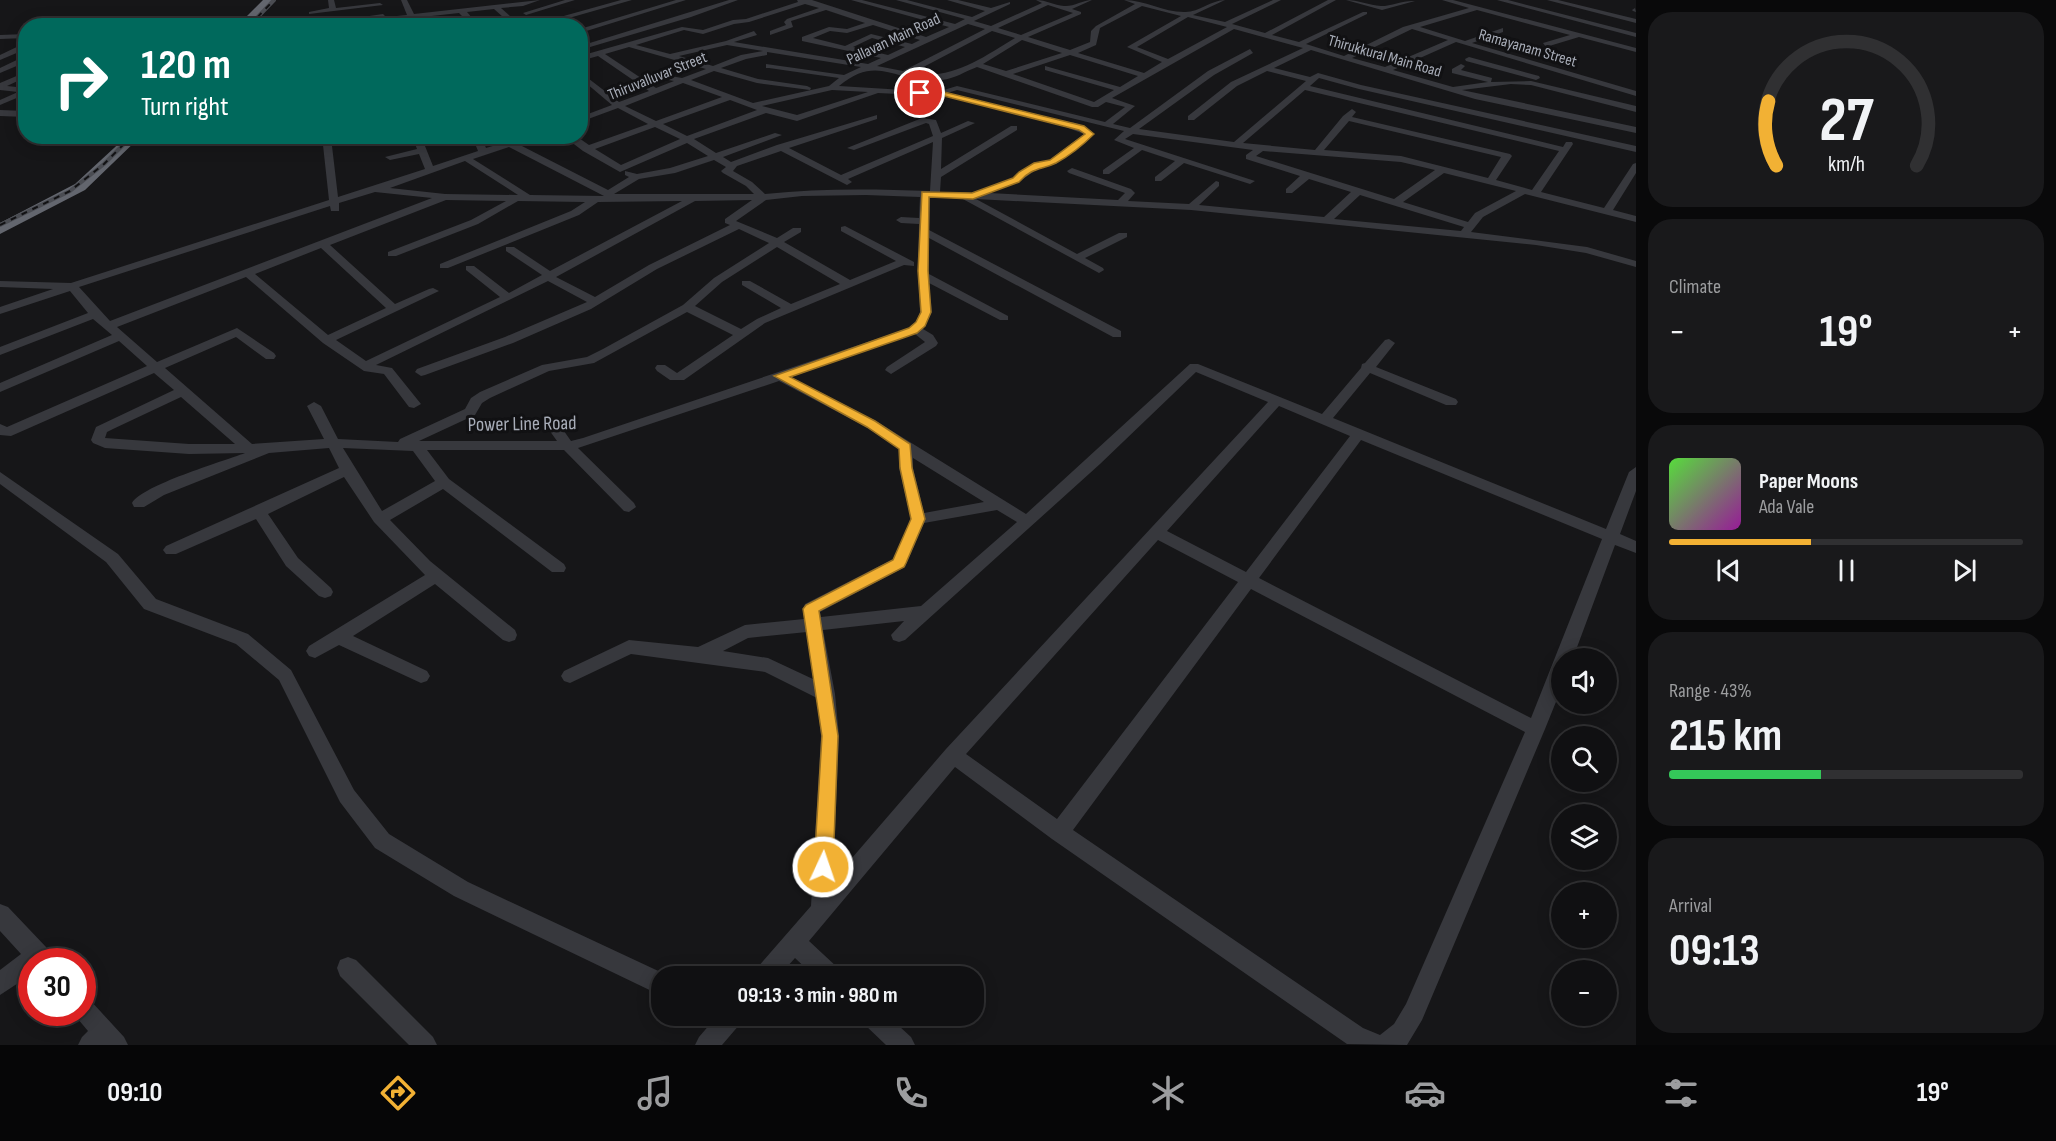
<!DOCTYPE html>
<meta charset="utf-8">
<style>
:root{--surface:#101012;--page:#19191b;--text:#f1f3f6;--muted:#9c9d9f;--line:#303032;--accent:#f2b134}
body{margin:0;font-family:"Sofia Sans Condensed",sans-serif;background:var(--page);color:var(--text);height:100vh;display:flex;flex-direction:column;font-size:22px;white-space:nowrap}
*{box-sizing:border-box;margin:0}
p{font-size:20px;color:var(--muted)}
.icon{flex:none;width:33px;height:33px;fill:none;stroke:currentColor;stroke-width:2;stroke-linecap:round;stroke-linejoin:round}
.map{position:relative;flex:1;overflow:hidden}
.sheet{display:flex;flex-direction:column;gap:12px;padding:12px;background:#09090a;width:420px}
.sheet>*{flex:none}
.banner{position:absolute;left:18px;top:18px;width:570px;height:126px;border-radius:24px;box-shadow:0 3px 15px #0003,0 0 0 2px var(--line);background:#00695c;color:#fff;overflow:hidden}
.buttons{position:absolute;left:1551px;top:648px;display:grid;gap:12px}
.buttons a{display:grid;place-items:center;width:66px;height:66px;border-radius:50%;background:var(--surface);box-shadow:0 3px 15px #0003,0 0 0 2px var(--line);font-size:30px}
.speed{position:absolute;left:18px;top:948px;display:flex;gap:12px;font-size:30px;font-weight:700;text-align:center}
.speed>*{display:grid;place-content:center;width:78px;height:78px;border-radius:50%;background:var(--surface);box-shadow:0 3px 15px #0003,0 0 0 2px var(--line);line-height:1}
.speed .limit{border:9px solid #d22;background:#fff;color:#111}
.pin{position:absolute;display:grid;place-items:center;width:51px;height:51px;color:#fff;margin:-26px;border:3px solid #fff;border-radius:50%;box-shadow:0 2px 6px #0007}
.me{position:absolute;width:66px;margin:-33px;rotate:3deg;stroke-linejoin:round;filter:drop-shadow(0 0 4px #0008)}
.turn{display:flex;align-items:center;gap:21px;height:126px;padding:0 24px;font-size:27px}
.turn .icon{width:78px;height:78px;stroke-width:2.5}
.turn b{display:block;font-size:42px;line-height:51px}
.big{font-size:45px;font-weight:700;line-height:1.1}
.sheet .widget{flex:1;display:flex;flex-direction:column;justify-content:center;gap:9px;min-width:0;padding:0 21px;border-radius:24px;background:var(--page)}
.sheet .dial{align-items:center;gap:0}
.dial svg{height:156px;overflow:visible;fill:none;stroke:var(--line);stroke-width:7;stroke-linecap:round;text-anchor:middle}
.dial text{fill:var(--text);stroke:none}
.song{display:flex;align-items:center;gap:18px}
.cover{width:72px;height:72px;border-radius:9px;background:linear-gradient(135deg,hsl(110 70% 55%),hsl(300 70% 35%))}
.played{height:6px;border-radius:3px;background:linear-gradient(90deg,var(--accent) 40%,var(--line) 40%)}
.keys{display:flex;justify-content:space-around;direction:ltr}
.heat{display:flex;justify-content:space-between;align-items:center;font-size:33px;direction:ltr}
.charge{height:9px;border-radius:4px;background:linear-gradient(90deg,#34c759 43%,var(--line) 0)}
.trip{position:absolute;left:651px;top:966px;width:333px;height:60px;border-radius:24px;background:var(--surface);box-shadow:0 3px 15px #0003,0 0 0 2px var(--line);font-weight:700;line-height:60px;text-align:center}
.tabs{display:flex;height:96px;justify-content:space-around;align-items:center;background:#060607;color:var(--muted)}
.tabs .icon{width:42px;height:42px}
.tabs .active{color:var(--accent)}
.tabs b{font-size:27px;color:var(--text)}
main{display:flex;flex:1;min-height:0}
.map>svg:first-child{display:block}
.lines{fill:none;stroke-linecap:round;stroke-linejoin:round}
.minor{fill:#37383d;fill-rule:evenodd}
.highway{fill:#63666e;fill-rule:evenodd}
.rail-casing{stroke:#4a4c52;stroke-width:4}
.rail{stroke:#111113;stroke-width:2;stroke-dasharray:6;stroke-linecap:butt}
.route{fill:#f2b134;stroke:#9d7322;stroke-width:1.5}
.labels{text-anchor:middle;stroke-width:6;stroke-linejoin:round;paint-order:stroke}
.far-street-label{font-size:16px;fill:#a8adb8;stroke:#111113}
.street-label{font-size:20px;fill:#a8adb8;stroke:#111113}
</style>
<main>
<div class="map">
<svg width="1636" height="1045" viewBox="0 0 1636 1045">
<rect width="100%" height="100%" fill="#161618"/>
<g class="lines">
<path class="minor" d="M328,0H334L336,8L380,3L383,5L309,14V12L329,8Z
M401,0H407L414,14L540,0L523,6L501,8L521,26H513L494,9L467,12L479,26H472L459,13L386,21L383,18L324,26L315,24L383,14L386,17L407,15Z
M565,0H575L526,15L523,13Z
M621,0H632L541,26L535,24Z
M676,0H686L580,33V29Z
M729,0H738L691,17L580,50V46Z
M797,0H812L926,37L949,27L851,0H862L955,24L965,19L896,0H907L972,17L985,11L947,0H958L991,8L1010,2V4L974,21L991,26L1042,3L1036,0C1046,0 1054,5 1064,6C1073,7 1083,0 1092,0L1072,9L1081,12V14L1028,37L1070,50L1090,42L1091,31L1096,26L1135,4L1124,0C1145,0 1163,12 1184,12C1198,13 1211,0 1225,0L1193,15L1225,22L1273,0H1281L1232,24L1265,33L1328,0H1336L1272,35L1299,42L1363,12H1367V14L1306,44L1344,56L1403,27L1469,8L1442,0H1453L1636,48V52L1579,37L1546,47L1543,43L1570,35L1477,10L1420,27L1465,41L1503,28V32L1472,43L1636,91V96L1456,42L1393,70L1453,87L1488,82L1452,73V69L1461,64L1465,66L1461,70L1492,78L1491,82L1531,81L1636,106V112L1531,85L1511,84L1462,90L1636,127V133L1475,99L1311,50L1274,68L1310,77L1318,73L1361,85L1636,146V152L1359,89L1319,78L1310,86L1563,147L1566,142H1572L1573,144L1541,192L1604,208L1633,164L1636,163V173L1613,210L1636,216V222L1525,194L1483,217L1471,232L1587,247L1636,261V267L1586,253L1536,245L1191,210L976,199L1077,254L1119,233H1127V237L1085,258L1103,268L1104,270L1099,273L961,198L930,197L929,230L1121,331V337H1113L929,238V274L1008,316V320H1000L929,283L932,312L923,329L933,335L938,343L936,346L891,374L885,370L887,367L925,342L915,334L791,377L876,421L1026,514L1190,364H1198L1322,414L1361,368L1362,364L1365,363L1385,340L1389,339L1395,343L1376,367L1456,399L1458,402L1456,405H1446L1370,373L1333,418L1606,529L1629,472L1636,467V491L1620,534L1636,541V553L1615,545L1573,658H1562V687L1545,729L1422,1020L1407,1045L1347,1044L1052,839L955,767L809,941L838,968L841,976H814L795,958L779,976H754L757,968L811,906L821,736L817,698L765,672L631,654L570,683L564,681L561,676L564,671L629,640L698,647L745,625L804,619L803,609L805,604L893,559L911,519L899,468V449L866,427L779,381L578,448L634,503L636,507L629,512L624,511L564,450H427L449,479L564,564L566,568L564,572H552L443,489L390,520L430,561L515,630L517,635L515,640L509,642L503,640L435,584L353,636L427,671L430,676L427,681L421,683L339,645L315,658L309,656L306,651L309,646L425,575L374,522L344,477L268,514L298,558L331,588L333,592L331,596L325,598L319,596L286,566L256,519L176,554H166L163,550L166,546L339,468L329,448L269,453L164,495L144,507H134L132,503C143,485 221,462 245,453L189,454L105,448L93,443L91,440L96,427L174,390L154,373L11,436L0,435V424L7,427L147,366L119,341L0,392V383L112,335L93,319L0,355V347L88,313L70,291L0,314V307L53,289L0,287V281L71,283L329,200L323,145L330,136H340L332,146L338,197L425,169L419,154L390,160L385,157L417,149L412,136H421L433,166L478,151L472,136H481L486,148L506,142L504,136H513L514,139L537,136L518,144L608,190L629,177L625,175V171L637,174L670,168L708,156L687,143L620,172L583,151L566,138L576,136L589,145L648,124L618,108L580,122V117L612,105L580,78V72L619,102L649,91L598,56L580,61V56L682,27L703,30L733,20L746,19L798,2ZM805,4L819,8L787,19L784,22L786,25L770,31V35L793,27L791,21L826,10L865,23L847,29L829,27L802,37V41L881,58L868,64L734,42L757,35L754,31L726,41L670,54L636,45L684,30L703,34L734,24L749,22ZM1048,5L1073,13L1021,35L998,28ZM1142,6L1181,16L1127,47L1162,62L1144,73L1078,53L1096,45L1100,28ZM1188,17L1227,27L1168,59L1137,47ZM968,24L985,29L903,71L877,66ZM873,25L920,40L912,44L871,34L845,46L813,38L830,31L847,33ZM1234,29L1303,48L1231,82L1188,116V120H1194L1237,86L1267,71L1306,81L1234,142L1139,129L1214,75L1253,53L1250,49L1208,71L1130,128L1113,124L1135,106L1112,98ZM1412,29L1448,40L1385,67L1352,58ZM992,31L1015,38C982,58 951,81 912,73ZM872,38L905,47L888,55L853,47ZM1022,40L1062,53L1006,71L983,64ZM727,45L763,51L741,55L713,66L679,56ZM629,47L706,69L682,78L647,72V76L674,81L656,88L605,54ZM767,52L861,67L844,75L766,64V68H769L839,78L829,86L753,103L691,80L714,71L757,83L810,90L811,88L807,86L758,79L721,68L746,59L767,55ZM1070,55L1138,76L1120,87L1045,66V70L1114,90L1094,102L1013,74ZM977,67L1092,107H1098L1106,102L1125,107L1105,122L957,86L937,92L839,86C880,51 900,87 942,80C954,79 966,71 977,67ZM683,83L722,97L656,121L625,106ZM832,90L868,92L797,115L762,106ZM957,90L1124,131L1114,140L1134,148L1103,170V174H1109L1142,150L1175,161L1155,177V181H1161L1184,163L1250,184L1255,181L1125,139L1133,134L1253,150L1246,155V159L1300,176L1286,189V193H1292L1309,179L1351,192L1324,217L1199,205L1219,186V182L1216,181L1189,204L1128,201L1135,193L1131,189L1072,168L1067,171L1069,173L1125,193L1118,200L989,193L1019,182L1040,167L1056,164L1094,134C1086,126 1074,121 1063,122V126L1084,134L1050,160L1034,163L1013,178L976,193L940,192L941,177L1017,130V126H1011L941,169L942,138L975,123L968,121L941,133L936,120L922,118L847,148L854,150L926,123L929,124L933,136L841,175L789,148L877,119V115L777,145L731,162L723,157L782,135L775,133L716,153L694,139L766,113L797,121L878,93L938,96ZM1305,90L1559,151L1532,190L1496,180L1512,156L1510,154L1352,117L1356,112L1352,109L1343,116L1315,150L1243,143ZM730,100L757,110L687,136L663,124ZM1349,121L1501,157L1488,178L1401,156L1324,150ZM655,127L680,139L621,165L595,149ZM933,142L930,191C875,189 820,188 765,194L752,182L733,171L737,166L781,151L847,185L852,182L848,179ZM509,147L604,196L530,195L473,159ZM1263,151L1401,162L1435,170L1394,199L1256,156ZM714,160L726,167L721,171L723,173L746,186L754,194H614L639,179L675,173ZM465,161L518,195L445,194L390,188ZM1444,173L1516,191L1475,213L1468,222L1403,202ZM375,192L432,198L110,321L79,287L330,206L331,211H339V203ZM866,195L920,197L919,218L901,217L896,220L901,223L919,224L918,271L920,312L916,322L909,328L583,438L571,441L559,424L554,423L547,427L557,441H419L475,415L482,403L490,398L549,371L594,363L687,312L733,335L677,373L665,365H657L655,368L657,371L670,380H684L765,323L904,265L914,266V262L845,226L841,227V231L896,261L850,280L784,242L801,232V228H793L777,238L736,221L766,200L802,196ZM1360,195L1464,227L1461,231L1334,219ZM446,200L506,201L471,220L388,252V256H396L478,224L518,201L585,202L571,211L440,264V268H448L579,215L598,202L682,201L550,271L514,247H506V251L542,275L509,293L474,266H466V270L500,297L366,361L336,340L439,291L433,288L429,289L395,304L330,245ZM752,200L725,219V223L730,225L649,265L595,297L556,277L695,201ZM739,229L769,243L714,278L683,305L603,349L587,357L542,365L480,392L471,398L465,409L400,439L398,442L338,439L321,406L314,402L307,406L324,439L252,444L165,368L236,337L266,359H274L276,356L274,353L237,328L157,362L117,327L246,277L323,343L364,371L384,374L409,407L414,408L421,404L392,368L376,365L548,281L587,302L505,337L417,369L415,372L421,376L425,375L513,343L591,309L657,269ZM777,247L840,284L791,304L750,281H742V285L781,308L757,319L741,329L695,306L722,282ZM321,248L386,308L328,335L255,274ZM1196,372L1268,402L946,749L833,880L839,736L835,694L823,630L904,621L891,635L893,640L899,642L905,640L1100,464ZM181,397L235,444H189L105,438L107,432L113,429ZM1279,406L1350,436L1246,572L1167,531ZM1361,440L1602,539L1531,718L1259,578ZM343,448L413,451L435,481L382,511ZM913,458L984,502L924,513L913,468ZM997,510L1017,522L921,606L821,617L820,612L905,567L924,523ZM1158,540L1238,582L1057,819L966,754ZM1251,589L1525,732L1406,1004L1394,1024L1380,1035L1363,1028L1073,830ZM807,632L815,680L768,658L723,651L748,638Z
M1346,0C1358,0 1369,5 1381,6C1392,6 1404,0 1415,1L1382,10Z
M1497,0H1508L1636,33V37Z
M1547,0H1558L1636,19V23Z
M1635,8L1636,12L1633,11L1632,10Z
M26,34V38L0,39V35Z
M23,44H26V49L0,60V55Z
M23,57H26V62L0,73V68Z
M1469,57L1539,76L1540,78L1536,80L1466,61L1465,59Z
M26,72V77L7,86L26,88V94L0,105V100L18,92L0,90V83Z
M0,110L26,111V117L0,116Z
M402,136L377,143L373,140L381,136Z
M0,472L118,554L156,599L248,634L291,670L354,790L389,834L468,882L669,976H662V996L454,896L375,848L340,802L279,680L236,644L144,609L106,562L0,484Z
M0,904L8,907L46,947L54,962H32V974L0,995V970L21,954L0,931Z
M348,957L356,960L433,1037L437,1045H409L340,976L337,968L340,960Z
M82,997L90,1000L124,1037L128,1045H78L82,1037L88,1031L72,1012H82Z
M717,1016H743L740,1024L722,1045H695L699,1037Z
M861,1016H888L911,1037L915,1045H886L864,1024Z"/>
<path class="highway" d="M263,0H274L249,26H237Z
M127,136H141L85,190L0,234V223L75,184Z"/>
<defs>
<path id="rail" d="M249,26L274,0
M0,225L70,191L104,164L132,136"/>
</defs>
<use href="#rail" class="rail-casing"/>
<use href="#rail" class="rail"/>
</g>
<path class="route" d="M917,91L944,92L1084,126L1094,134C1084,144 1069,156 1056,163C1042,170 1032,167 1019,182L973,199L929,197L928,271L931,312L925,326L917,333L903,338L790,377L875,421L910,444L912,468L925,519L906,563L904,567L819,611L838,736L833,867L830,873L823,876L817,873L814,867L822,736L803,609L806,605L893,560L911,519L900,468L899,449L867,427L774,376L909,328L916,322L921,312L918,271L922,192L972,193L1013,178L1019,172L1034,163L1050,160L1085,134L1079,130L944,96L917,94Z"/>
<g class="labels">
<g class="far-street-label">
<text transform="translate(893 38) rotate(-25)" y="6">Pallavan Main Road</text>
<text transform="translate(1528 47) rotate(16)" y="6">Ramayanam Street</text>
<text transform="translate(1385 55) rotate(16)" y="6">Thirukkural Main Road</text>
<text transform="translate(657 75) rotate(-22)" y="6">Thiruvalluvar Street</text>
</g>
<g class="street-label">
<text transform="translate(522 423) rotate(-1)" y="7">Power Line Road</text>
</g>
</g>
</svg>
<div class="buttons">
<a><svg class="icon" aria-label="sound" viewBox="0 0 24 24"><path d="M4 9h4l5-4v14l-5-4H4zM17 9q2 3 0 6"/></svg></a>
<a><svg class="icon" aria-label="search" viewBox="0 0 24 24"><circle cx="10" cy="10" r="6"/><path d="M15 15l6 6"/></svg></a>
<a><svg class="icon" aria-label="layers" viewBox="0 0 24 24"><path d="M12 4l9 5-9 5-9-5zM3 14l9 5 9-5"/></svg></a>
<a>+</a>
<a>−</a>
</div>
<div class="speed"><div class="limit">30</div></div>
<div class="pin" style="left:920px;top:93px;background:#d93025"><svg class="icon" aria-label="arrive" viewBox="0 0 24 24"><path d="M6 21V4h12l-3 4 3 4H6"/></svg></div>
<svg class="me" style="left:823px;top:867px" viewBox="-20 -20 40 40"><circle r="17" fill="#f2b134" stroke="#fff" stroke-width="3"/><path d="M0-11L8 9 0 5-8 9z" fill="#fff"/></svg>
<div class="trip">09:13 · 3 min · 980 m</div>
<div class="banner">
<div class="turn"><svg class="icon" aria-label="right" viewBox="0 0 24 24"><path d="M7 20v-9h11M14 6l5 5-5 5"/></svg><div><b>120 m</b>Turn right</div></div>
</div>
</div>
<section class="sheet">
<div class="widget dial"><svg viewBox="0 0 100 80">
<path d="M14 69A42 42 0 1 1 86 69"/>
<path d="M14 69A42 42 0 0 1 10 36" stroke="#f2b134"/>
<text x="50" y="56" font-size="32" font-weight="700">27</text>
<text x="50" y="72" font-size="11">km/h</text>
</svg></div>
<div class="widget"><p>Climate</p>
<div class="heat"><a>−</a><b class="big">19°</b><a>+</a></div>
</div>
<div class="widget">
<div class="song"><i class="cover"></i><div><b>Paper Moons</b><p>Ada Vale</p></div></div>
<div class="played"></div>
<div class="keys"><svg class="icon" aria-label="previous" viewBox="0 0 24 24"><path d="M18 5L8 12l10 7zM5 5v14"/></svg><svg class="icon" aria-label="pause" viewBox="0 0 24 24"><path d="M8 5v14M16 5v14"/></svg><svg class="icon" aria-label="next" viewBox="0 0 24 24"><path d="M6 5l10 7-10 7zM19 5v14"/></svg></div>
</div>
<div class="widget"><p>Range · 43%</p><b class="big">215 km</b><div class="charge"></div></div>
<div class="widget"><p>Arrival</p><b class="big">09:13</b></div>
</section>
</main>
<nav class="tabs">
<b>09:10</b>
<svg class="icon active" aria-label="directions" viewBox="0 0 24 24"><path d="M12 3l9 9-9 9-9-9zM9 14v-3h6M13 9l2 2-2 2"/></svg>
<svg class="icon" aria-label="music" viewBox="0 0 24 24"><path d="M9 18V5l10-2v13"/><circle cx="6" cy="18" r="3"/><circle cx="16" cy="16" r="3"/></svg>
<svg class="icon" aria-label="phone" viewBox="0 0 24 24"><path d="M5 4h4l2 5-3 2q2 4 5 5l2-3 5 2v4C11 20 4 13 5 4z"/></svg>
<svg class="icon" aria-label="climate" viewBox="0 0 24 24"><path d="M12 3v18M4 7l16 10M4 17L20 7"/></svg>
<svg class="icon" aria-label="car" viewBox="0 0 24 24"><path d="M5 17H2v-5l4-1 3-4h7l3 4 3 1v5h-3M9 17h6M6 11h13"/><circle cx="7" cy="17" r="2"/><circle cx="17" cy="17" r="2"/></svg>
<svg class="icon" aria-label="filters" viewBox="0 0 24 24"><path d="M4 7h16M4 17h16"/><circle cx="9" cy="7" r="2"/><circle cx="15" cy="17" r="2"/></svg>
<b>19°</b>
</nav>
